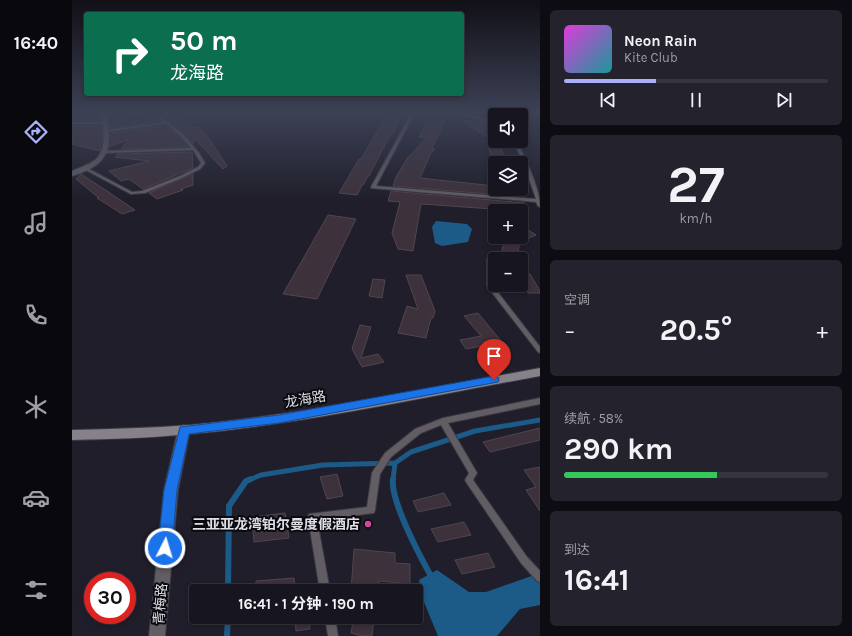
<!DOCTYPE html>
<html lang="zh">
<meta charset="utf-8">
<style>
:root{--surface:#171620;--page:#24232d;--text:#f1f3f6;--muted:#9e9fa5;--line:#36353e;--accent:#aab0fb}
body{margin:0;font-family:Karla,"Noto Sans SC",sans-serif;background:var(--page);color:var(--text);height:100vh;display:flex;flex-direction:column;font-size:15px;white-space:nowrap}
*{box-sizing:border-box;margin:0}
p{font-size:13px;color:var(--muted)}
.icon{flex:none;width:22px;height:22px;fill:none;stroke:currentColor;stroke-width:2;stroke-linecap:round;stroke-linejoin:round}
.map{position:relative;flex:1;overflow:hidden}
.drawer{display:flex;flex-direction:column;gap:10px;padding:10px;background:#0d0c12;width:312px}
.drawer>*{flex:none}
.top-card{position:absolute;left:12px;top:12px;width:380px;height:84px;border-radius:4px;box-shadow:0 2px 6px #0003,0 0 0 1px var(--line);background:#0b6e4f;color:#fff;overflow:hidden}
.tools{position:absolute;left:416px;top:108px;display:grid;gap:8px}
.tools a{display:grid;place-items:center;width:40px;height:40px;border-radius:4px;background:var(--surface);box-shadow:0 2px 6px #0003,0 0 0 1px var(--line);font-size:20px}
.speed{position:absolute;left:12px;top:572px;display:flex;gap:8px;font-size:20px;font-weight:700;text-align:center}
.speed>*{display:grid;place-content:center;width:52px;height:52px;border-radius:50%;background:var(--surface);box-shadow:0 2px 6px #0003,0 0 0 1px var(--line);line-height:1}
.speed .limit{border:6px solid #d22;background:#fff;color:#111}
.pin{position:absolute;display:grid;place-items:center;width:34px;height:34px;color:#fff;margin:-41px -17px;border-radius:50% 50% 50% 0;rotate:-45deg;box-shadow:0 0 4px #0007}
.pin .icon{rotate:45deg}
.me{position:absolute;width:44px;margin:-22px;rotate:5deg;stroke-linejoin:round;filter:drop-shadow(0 0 3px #0008)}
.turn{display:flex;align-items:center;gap:14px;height:84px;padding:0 20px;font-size:18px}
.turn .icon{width:52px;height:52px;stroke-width:2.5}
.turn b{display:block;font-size:28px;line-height:34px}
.big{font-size:30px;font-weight:700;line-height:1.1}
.drawer .widget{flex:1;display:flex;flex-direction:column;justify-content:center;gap:6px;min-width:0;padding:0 14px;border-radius:6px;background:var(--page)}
.drawer .dial{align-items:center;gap:0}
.dial b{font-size:52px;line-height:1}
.song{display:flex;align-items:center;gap:12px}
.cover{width:48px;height:48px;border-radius:6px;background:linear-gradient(135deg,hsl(300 70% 55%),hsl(180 70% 35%))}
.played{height:4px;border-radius:2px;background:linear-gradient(90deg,var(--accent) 35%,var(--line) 35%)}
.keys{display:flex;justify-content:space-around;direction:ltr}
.heat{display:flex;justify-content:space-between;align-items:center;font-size:22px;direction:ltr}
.charge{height:6px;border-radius:3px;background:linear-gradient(90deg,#34c759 58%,var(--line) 0)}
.trip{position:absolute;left:117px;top:584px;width:234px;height:40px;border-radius:4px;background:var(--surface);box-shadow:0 2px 6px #0003,0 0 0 1px var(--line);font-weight:700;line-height:40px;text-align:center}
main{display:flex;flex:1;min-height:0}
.dock{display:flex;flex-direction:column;width:72px;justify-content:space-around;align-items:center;background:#09090d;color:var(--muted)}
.dock .icon{width:28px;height:28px}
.dock .on{color:var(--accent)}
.dock b{font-size:18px;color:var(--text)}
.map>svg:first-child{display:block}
.water{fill:#1c5a87}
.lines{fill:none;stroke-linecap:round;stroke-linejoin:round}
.stream-far1{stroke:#1c5a87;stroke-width:5}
.stream{stroke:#1c5a87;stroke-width:6}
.building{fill:#3d313b;stroke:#51454f}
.lane-casing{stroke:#3a3944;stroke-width:2}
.street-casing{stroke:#3a3944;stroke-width:2}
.secondary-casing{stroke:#3a3944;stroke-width:2}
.lane{fill:#615d63;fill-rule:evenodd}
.street{fill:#615d63;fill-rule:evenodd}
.secondary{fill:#87818a;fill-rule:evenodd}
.route{fill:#1a73e8;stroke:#114b97}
.hotel-dot{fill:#d1479c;stroke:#09090e;stroke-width:1.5}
.labels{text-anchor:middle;stroke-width:4;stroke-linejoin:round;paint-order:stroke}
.near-street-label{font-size:14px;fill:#dedee6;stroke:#09090e}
.near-poi-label{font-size:14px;font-weight:bold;fill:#dedee6;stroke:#09090e;text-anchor:end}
</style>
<main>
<nav class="dock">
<b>16:40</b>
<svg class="icon on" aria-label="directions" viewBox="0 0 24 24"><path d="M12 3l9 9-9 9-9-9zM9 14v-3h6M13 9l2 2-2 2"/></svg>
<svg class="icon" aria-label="music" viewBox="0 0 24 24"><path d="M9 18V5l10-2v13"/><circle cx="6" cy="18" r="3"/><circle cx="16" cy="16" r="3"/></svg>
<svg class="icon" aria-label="phone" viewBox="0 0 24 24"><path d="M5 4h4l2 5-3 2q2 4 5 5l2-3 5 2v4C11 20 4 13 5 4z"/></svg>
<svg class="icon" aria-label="climate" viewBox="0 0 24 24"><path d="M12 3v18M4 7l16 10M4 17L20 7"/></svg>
<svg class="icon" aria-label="car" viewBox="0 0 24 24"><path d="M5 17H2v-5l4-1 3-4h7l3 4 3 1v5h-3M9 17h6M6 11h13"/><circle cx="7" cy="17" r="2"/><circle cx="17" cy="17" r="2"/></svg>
<svg class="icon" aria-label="filters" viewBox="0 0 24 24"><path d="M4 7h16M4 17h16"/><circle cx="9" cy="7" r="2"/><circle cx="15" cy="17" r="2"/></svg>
</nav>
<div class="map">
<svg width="468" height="636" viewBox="0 0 468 636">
<rect width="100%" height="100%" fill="#1f1e2a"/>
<path class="water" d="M364,221L395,224L400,229L396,242L370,246L363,243L360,227Z
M365,570L397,592H414L468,573V605L448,609L425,636H366L349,595L347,580Z"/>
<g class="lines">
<path class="stream-far1" d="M177,480L189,475L251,465L323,463L339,452L403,431L468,420
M321,480L323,463"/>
<path class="stream" d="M321,479C318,500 349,558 360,578
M156,591L157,506L174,481L179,479
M155,636L156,617"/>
</g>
<path class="building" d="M42,112H57L61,121L88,117L87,121L38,128L36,116L44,115Z
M317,112H331L321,134L319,133L297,176H296L291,185H290L285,195L267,193L287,159H289Z
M105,114L114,120L122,128L126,127L136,137L155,166L151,169L122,138L121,144L112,133L89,116Z
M0,116H27L28,120H0Z
M355,118L369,119V121L370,119L373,121L360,148L363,149L358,155L348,178L423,186V189H452V197L321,186L324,177L336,157H337L354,138L347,137L355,123Z
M389,120L410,122L423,126V141H427L433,160H420L415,141H421Z
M0,126H29L30,137L28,151L0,144Z
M94,126L108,137L116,147L49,149L57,139L37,147L38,133Z
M120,152L121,168L71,189L57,179L49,181L37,171L77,161L43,157L46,154Z
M9,174L38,193L63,210L50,214L25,198H27L4,179Z
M121,174V185L109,189L111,190L85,199L77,193Z
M319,191L453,203L454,213H449V211L349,204L341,251L326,249L320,233L328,202L316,201Z
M256,215L284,219L245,299L211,294Z
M449,225L464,235L451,241L446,248L449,259H432L430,248L435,239L440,237H449Z
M458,274L468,291V293H456L449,280V275Z
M334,275H349L363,311L361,318H359L354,338L326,333L335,306L346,309Z
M301,279L313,280L310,298L297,296Z
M406,313L430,342L394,349L388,340L409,336L392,316Z
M288,325L299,327L289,358L306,354L312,362L290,367L280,349Z
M468,428V440L418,452L411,442Z
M468,467V511L454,490L464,487L452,470Z
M265,474L271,496L255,499L248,477Z
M372,493L379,505L346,512L341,501Z
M213,513L217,538L182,542L180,517Z
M392,522L399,535L366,542L359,529Z
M282,549L323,553V563L338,564V584L307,581V591H279Z
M416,553L423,567L390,574L383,560Z
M222,578L223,591H184V581Z
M223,617H236L238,629L224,631Z
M282,617L302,620L300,636H290L279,633Z"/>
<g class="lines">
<defs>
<path id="lane" d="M69,112H73L74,113L72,114Z
M372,112C390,113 406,116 423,123V125C416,123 409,119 402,118C382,113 361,114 341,116L304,186L464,199L451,162L441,141H445C453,158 468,188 468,207L466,206L464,202L299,188V187L339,114Z
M88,118H90L111,134L127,153L133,163L128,169L110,178L73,193L59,194L10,168L13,167L60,192L70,191L108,176L126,167L129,163L121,150L33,153L31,152L33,151L119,148L109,136L94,124L34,132L32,131L34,130L91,122L88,120Z
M0,122H33L35,123L33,124H0Z
M418,257L421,259V286L468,347V353L466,352L415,286V259Z
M468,398V404L376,423L405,473L401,480L455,557L468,571V582L465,581L449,563L394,482L393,480L397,473L369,425L349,433L319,457L308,474L303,510L302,513L245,520L258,591H248L236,517L237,514L295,507L300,473L301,471L313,453L343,429L371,418Z
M253,617H263L266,636H256Z"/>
<path id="street" d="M28,112H34C41,148 38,165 0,176V171C7,168 16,165 23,160C36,150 31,126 28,112Z
M112,425L116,427L118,430L106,490L93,636H77L92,490L106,430L108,427Z"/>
<path id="secondary" d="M468,368V376C352,397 236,423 118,434C79,438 39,439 0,440V430C39,429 79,428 118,425C236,414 352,389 468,368Z"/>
</defs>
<use href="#lane" class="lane-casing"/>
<use href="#street" class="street-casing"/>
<use href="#secondary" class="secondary-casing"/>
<use href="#lane" class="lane"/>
<use href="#street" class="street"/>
<use href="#secondary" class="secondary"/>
</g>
<linearGradient id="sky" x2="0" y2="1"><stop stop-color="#111017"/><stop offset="0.56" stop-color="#3c4155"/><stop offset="1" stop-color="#3c4155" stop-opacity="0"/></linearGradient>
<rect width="468" height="201" fill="url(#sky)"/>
<path class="route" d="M422,376L426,377L427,380L426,382L207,423L117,434L105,490L100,548L98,553L93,554L88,553L86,548L92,490L108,427L207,415Z"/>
<circle class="hotel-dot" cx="296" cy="524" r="4"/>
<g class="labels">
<g class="near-street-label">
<text transform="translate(233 399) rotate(-10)" y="5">龙海路</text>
<text transform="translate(88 604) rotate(-85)" y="5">青梅路</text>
</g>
<g class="near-poi-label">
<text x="288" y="529">三亚亚龙湾铂尔曼度假酒店</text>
</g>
</g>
</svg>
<div class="tools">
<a><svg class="icon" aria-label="sound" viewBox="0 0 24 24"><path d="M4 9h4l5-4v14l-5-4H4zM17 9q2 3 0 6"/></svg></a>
<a><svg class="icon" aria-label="layers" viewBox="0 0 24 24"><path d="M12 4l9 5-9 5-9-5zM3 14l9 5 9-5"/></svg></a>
<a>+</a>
<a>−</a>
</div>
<div class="speed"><div class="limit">30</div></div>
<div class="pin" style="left:422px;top:380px;background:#d93025"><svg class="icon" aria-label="arrive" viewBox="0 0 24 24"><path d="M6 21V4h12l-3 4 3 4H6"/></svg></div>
<svg class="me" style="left:93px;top:548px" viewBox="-20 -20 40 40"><circle r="17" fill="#1a73e8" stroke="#fff" stroke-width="3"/><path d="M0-11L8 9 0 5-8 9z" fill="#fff"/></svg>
<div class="trip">16:41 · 1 分钟 · 190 m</div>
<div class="top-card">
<div class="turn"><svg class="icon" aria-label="right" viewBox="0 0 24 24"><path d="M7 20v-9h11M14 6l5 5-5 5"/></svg><div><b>50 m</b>龙海路</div></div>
</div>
</div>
<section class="drawer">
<div class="widget">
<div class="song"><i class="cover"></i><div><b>Neon Rain</b><p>Kite Club</p></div></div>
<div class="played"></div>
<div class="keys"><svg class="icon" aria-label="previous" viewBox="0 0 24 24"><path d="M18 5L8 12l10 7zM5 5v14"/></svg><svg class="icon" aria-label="pause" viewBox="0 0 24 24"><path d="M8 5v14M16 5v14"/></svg><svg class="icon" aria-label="next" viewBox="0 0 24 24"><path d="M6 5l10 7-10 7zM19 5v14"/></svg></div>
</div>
<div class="widget dial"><b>27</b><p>km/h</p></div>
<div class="widget"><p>空调</p>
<div class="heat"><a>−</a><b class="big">20.5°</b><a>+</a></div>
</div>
<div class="widget"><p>续航 · 58%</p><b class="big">290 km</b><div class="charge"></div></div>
<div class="widget"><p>到达</p><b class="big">16:41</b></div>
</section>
</main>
